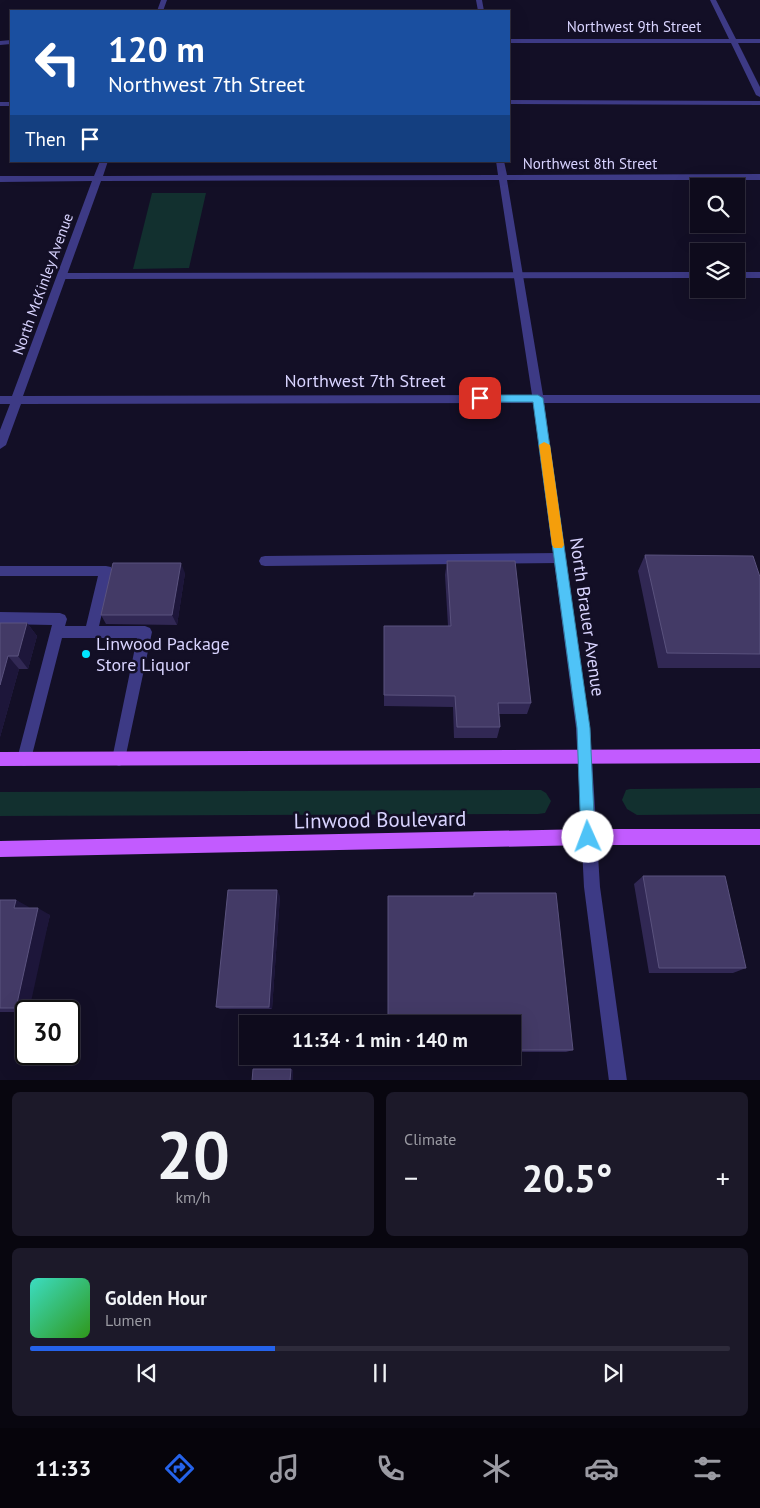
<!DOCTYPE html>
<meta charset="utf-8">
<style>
:root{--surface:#0e0b1c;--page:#1c1929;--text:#f1f3f6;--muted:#9b9ba3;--line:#2e2b3b;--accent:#2563eb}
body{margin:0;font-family:"PT Sans",sans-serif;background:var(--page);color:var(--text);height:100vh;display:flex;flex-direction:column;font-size:19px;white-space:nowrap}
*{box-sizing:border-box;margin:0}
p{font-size:16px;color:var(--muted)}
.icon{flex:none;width:28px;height:28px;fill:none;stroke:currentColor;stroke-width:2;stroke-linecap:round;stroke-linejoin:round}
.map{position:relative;height:1080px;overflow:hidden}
.drawer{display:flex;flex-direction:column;gap:12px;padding:12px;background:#08060f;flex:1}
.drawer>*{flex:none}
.banner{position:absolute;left:10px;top:10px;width:500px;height:152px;border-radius:0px;box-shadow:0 5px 20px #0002,0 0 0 1px var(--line);background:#1a4fa0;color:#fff;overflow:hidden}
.tools{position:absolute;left:690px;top:178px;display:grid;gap:10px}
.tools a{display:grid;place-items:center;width:55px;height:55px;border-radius:0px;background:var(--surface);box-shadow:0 5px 20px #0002,0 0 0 1px var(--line);font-size:25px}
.speed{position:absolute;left:15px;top:1000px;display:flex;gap:10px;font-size:25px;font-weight:700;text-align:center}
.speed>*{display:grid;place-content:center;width:65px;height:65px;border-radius:50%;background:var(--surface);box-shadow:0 5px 20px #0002,0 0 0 1px var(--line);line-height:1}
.speed .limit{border:2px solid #111;border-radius:8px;background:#fff;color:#111}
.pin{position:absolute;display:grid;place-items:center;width:42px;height:42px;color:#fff;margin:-21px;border-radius:10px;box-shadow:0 2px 8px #0006}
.me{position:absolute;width:55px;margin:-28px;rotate:358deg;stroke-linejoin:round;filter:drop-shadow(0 0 4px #0008)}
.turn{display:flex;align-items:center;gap:18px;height:105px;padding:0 15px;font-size:22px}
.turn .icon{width:65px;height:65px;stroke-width:2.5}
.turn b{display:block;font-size:35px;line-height:42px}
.then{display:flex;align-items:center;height:48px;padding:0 15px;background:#0003;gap:10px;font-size:19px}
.big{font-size:38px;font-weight:800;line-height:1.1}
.drawer .widget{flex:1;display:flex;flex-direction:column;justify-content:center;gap:8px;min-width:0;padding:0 18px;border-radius:8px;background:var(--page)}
.drawer .dial{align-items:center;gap:0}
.dial b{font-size:65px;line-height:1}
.song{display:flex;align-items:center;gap:15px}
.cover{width:60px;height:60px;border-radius:8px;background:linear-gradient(135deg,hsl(170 70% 55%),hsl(110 70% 35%))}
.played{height:5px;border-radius:2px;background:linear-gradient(90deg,var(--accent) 35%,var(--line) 35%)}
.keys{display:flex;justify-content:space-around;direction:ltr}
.heat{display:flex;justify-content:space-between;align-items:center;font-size:28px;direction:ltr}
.drawer .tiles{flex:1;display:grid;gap:12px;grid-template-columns:1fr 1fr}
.widget:last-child{grid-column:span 2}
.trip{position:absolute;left:239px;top:1015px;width:282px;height:50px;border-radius:0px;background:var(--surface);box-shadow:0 5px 20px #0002,0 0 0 1px var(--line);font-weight:800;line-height:50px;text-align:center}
.menu{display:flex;height:80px;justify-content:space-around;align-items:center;background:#06040b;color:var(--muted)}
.menu .icon{width:35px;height:35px}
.menu .active{color:var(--accent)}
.menu b{font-size:22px;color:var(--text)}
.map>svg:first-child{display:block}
.green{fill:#12302f}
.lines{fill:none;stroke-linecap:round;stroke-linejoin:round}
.lane{fill:#3d3a85;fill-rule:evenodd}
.street{fill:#3d3a85;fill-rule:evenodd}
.primary{fill:#c25bff;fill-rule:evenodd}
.wall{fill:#312854}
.shaded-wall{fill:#1d163a}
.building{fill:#433a66;stroke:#5a527e}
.route{fill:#4fc3f7;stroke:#337fa1}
.slow{fill:#f59e0b}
.poi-dot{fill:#00e5ff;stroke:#130f26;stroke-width:2}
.labels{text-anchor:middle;stroke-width:5;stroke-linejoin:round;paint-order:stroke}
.far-street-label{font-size:15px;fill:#d9d4ff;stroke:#130f26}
.street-label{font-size:18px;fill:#d9d4ff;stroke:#130f26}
.poi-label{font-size:18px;fill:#d9d4ff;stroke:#130f26;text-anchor:start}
.near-street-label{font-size:21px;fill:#d9d4ff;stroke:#130f26}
</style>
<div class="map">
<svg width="760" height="1081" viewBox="0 0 760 1081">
<rect width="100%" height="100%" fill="#130f26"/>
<path class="green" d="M152,193H206L189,268L133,269Z
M760,788V814L637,815L627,809L622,800L626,790L630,789Z
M541,790L546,793L551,801L545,813L538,814L0,816V792Z"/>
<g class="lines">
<path class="lane" d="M509,100L760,101V105L509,104Z
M0,102H11V106H0Z
M699,272V278L62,279L57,276L62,273Z
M736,272H760V278H736Z
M560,553L564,554L566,558L564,562L560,563L265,566L261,565L259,561L261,557L265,556Z
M0,566H106L111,567L112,571L99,626H145L150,628L152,632L124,764L119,766L114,764L112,759L137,638H62L31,759L29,764L24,766L19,764L17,759L52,625L0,624V612L60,613L65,615L67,619L65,626H86L98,576H0Z"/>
<path class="street" d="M161,0H167L163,11H157Z
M476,0H482L484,11H478Z
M710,0H716L736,39H760V43H738L760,87V97L756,95L731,43H509V39H729Z
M11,40V44L0,45V41Z
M100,161H108L103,176L498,175L496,161H504L507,175L760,174V180H507L543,395H760V403H544L590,728L600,887L627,1081H609L584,887L576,728L533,403L21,404L6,445L0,449V430L10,404H0V396H12L92,181L0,182V176H94ZM499,180L532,395L23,396L101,181Z"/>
<path class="primary" d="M760,749V763L0,766V752Z
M588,829H760V845H588L0,857V841Z"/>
</g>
<path class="wall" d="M645,555L760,577V668H658L638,571Z
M447,561L531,703L527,714H499L500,727L497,738H454L453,707L384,706V626H448L445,575Z
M185,573L177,625L106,624L101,615Z
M0,623H27L37,636L28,669H19L0,737Z
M643,876L746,968L733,973H649L634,884Z
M474,893L573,1050L566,1052H512V1024L473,896Z
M280,896L272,1009H220L216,1007Z
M0,900H16L28,908L50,915L26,1012H0Z
M388,1056L460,1057L457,1059H388Z"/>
<path class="shaded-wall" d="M181,563L185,573L177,625L172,615Z
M27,623L37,636L28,669L18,656Z
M8,656L19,669L0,737V685Z
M277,890L280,896L272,1009L269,1007Z
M16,900L29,907L27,915L14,908Z
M38,908L50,915L29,1011H26L16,1008Z
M291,1069L293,1070V1081H290Z"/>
<path class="building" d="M645,555L753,556L760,577V654L667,653Z
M447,561H515L531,703H498L500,727H457L455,696L384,695V626H451Z
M113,563H181L172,615H101Z
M0,623H27L18,656H8L0,685Z
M643,876H725L746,968H659Z
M228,890H277L269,1007H216Z
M474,893H556L573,1050H512V1024H388V896H474Z
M0,900H16L14,908H38L16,1008H0Z
M388,1056H460V1057H388Z
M253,1069H291L290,1081H252Z"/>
<path class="route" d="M480,395H538L543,398L590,728L595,837L593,842L588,845L583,842L581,837L577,728L533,402H480L475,398Z"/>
<path class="slow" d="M544,442L550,445L564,545L562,548H554L552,545L539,445Z"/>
<circle class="poi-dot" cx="86" cy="654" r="5"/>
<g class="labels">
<g class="far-street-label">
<text x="634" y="32">Northwest 9th Street</text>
<text x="590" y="169">Northwest 8th Street</text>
<text transform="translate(43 284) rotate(-70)" y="5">North McKinley Avenue</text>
</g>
<g class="street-label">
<text x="365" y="387">Northwest 7th Street</text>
<text transform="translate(587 617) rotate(82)" y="6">North Brauer Avenue</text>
</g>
<g class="poi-label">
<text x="96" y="650">Linwood Package<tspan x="96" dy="21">Store Liquor</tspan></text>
</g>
<g class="near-street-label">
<text transform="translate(380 820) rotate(-1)" y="7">Linwood Boulevard</text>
</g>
</g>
</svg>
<div class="tools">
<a><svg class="icon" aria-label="search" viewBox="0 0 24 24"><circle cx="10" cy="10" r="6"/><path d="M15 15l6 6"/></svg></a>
<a><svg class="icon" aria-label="layers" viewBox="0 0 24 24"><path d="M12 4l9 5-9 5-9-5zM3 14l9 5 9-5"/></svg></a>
</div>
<div class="speed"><div class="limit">30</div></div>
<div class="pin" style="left:480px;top:398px;background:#d93025"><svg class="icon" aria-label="arrive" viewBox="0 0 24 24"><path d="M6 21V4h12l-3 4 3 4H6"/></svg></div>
<svg class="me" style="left:588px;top:837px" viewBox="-20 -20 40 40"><circle r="19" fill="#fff"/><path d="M0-13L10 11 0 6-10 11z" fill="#4fc3f7"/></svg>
<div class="trip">11:34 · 1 min · 140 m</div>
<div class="banner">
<div class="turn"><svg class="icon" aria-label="left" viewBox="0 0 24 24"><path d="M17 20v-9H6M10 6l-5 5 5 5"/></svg><div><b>120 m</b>Northwest 7th Street</div></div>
<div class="then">Then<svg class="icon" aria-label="arrive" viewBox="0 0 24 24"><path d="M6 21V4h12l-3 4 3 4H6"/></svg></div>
</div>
</div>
<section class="drawer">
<div class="tiles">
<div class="widget dial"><b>20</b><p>km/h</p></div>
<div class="widget"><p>Climate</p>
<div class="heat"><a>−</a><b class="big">20.5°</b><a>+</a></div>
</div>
<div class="widget">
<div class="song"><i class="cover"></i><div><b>Golden Hour</b><p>Lumen</p></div></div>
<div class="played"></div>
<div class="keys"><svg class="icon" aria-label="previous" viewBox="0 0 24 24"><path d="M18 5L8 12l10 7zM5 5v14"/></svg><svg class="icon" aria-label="pause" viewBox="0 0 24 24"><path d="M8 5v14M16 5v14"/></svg><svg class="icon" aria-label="next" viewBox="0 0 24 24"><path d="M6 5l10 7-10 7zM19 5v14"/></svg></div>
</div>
</div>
</section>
<nav class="menu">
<b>11:33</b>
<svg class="icon active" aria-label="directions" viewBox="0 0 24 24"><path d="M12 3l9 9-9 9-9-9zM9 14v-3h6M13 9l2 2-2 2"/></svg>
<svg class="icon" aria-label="music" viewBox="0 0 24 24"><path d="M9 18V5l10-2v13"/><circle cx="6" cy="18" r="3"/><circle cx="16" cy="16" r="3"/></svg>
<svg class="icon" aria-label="phone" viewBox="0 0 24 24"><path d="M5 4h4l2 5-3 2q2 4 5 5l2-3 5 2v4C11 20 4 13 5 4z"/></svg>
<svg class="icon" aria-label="climate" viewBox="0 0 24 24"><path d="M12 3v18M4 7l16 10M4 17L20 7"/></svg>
<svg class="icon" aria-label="car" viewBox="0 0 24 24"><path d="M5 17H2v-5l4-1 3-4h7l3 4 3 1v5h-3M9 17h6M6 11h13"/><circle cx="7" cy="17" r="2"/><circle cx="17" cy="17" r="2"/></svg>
<svg class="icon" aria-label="filters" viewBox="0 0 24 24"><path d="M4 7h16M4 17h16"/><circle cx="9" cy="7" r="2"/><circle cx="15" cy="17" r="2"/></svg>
</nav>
